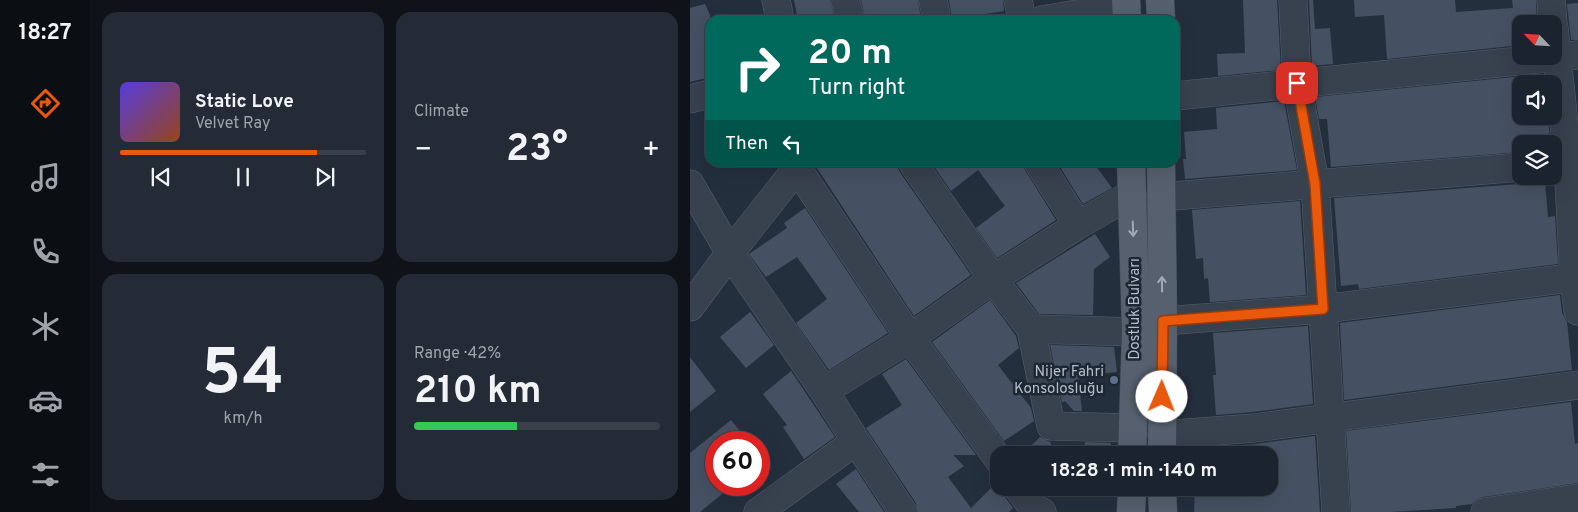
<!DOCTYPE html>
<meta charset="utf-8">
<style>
:root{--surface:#1b232e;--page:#242b36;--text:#f1f3f6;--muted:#a0a4aa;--line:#39404a;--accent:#ea580c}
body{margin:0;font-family:Overpass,sans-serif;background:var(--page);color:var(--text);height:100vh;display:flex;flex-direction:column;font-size:19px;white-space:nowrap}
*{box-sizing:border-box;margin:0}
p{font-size:16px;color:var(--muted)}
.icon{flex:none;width:28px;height:28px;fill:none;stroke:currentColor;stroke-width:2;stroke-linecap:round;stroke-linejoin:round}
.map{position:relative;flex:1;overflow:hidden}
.sheet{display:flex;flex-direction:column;gap:12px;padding:12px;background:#0f1319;width:600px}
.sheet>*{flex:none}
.hud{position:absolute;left:15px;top:15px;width:475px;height:152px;border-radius:15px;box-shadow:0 5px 20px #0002,0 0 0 1px var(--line);background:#00695c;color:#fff;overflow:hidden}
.needle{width:32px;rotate:295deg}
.fabs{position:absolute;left:822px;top:15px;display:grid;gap:10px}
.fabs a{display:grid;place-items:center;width:50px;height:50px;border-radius:10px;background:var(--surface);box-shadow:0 5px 20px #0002,0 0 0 1px var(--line);font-size:25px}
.speed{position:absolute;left:15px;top:431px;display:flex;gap:10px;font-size:25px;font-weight:700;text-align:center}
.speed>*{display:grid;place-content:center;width:65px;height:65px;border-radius:50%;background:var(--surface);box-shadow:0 5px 20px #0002,0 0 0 1px var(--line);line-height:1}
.speed .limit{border:8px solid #d22;background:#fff;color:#111}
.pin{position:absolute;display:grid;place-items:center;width:42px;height:42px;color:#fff;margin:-21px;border-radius:10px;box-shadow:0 2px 8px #0006}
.me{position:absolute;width:55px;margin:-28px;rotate:1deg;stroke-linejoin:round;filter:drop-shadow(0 0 4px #0008)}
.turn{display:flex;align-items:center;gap:18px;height:105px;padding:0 20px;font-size:22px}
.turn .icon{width:65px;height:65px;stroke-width:2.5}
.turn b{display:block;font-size:35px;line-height:42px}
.then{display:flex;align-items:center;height:48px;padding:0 20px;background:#0003;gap:10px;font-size:19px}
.big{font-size:38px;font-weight:700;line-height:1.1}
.sheet .tile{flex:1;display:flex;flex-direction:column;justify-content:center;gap:8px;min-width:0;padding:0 18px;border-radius:15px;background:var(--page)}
.sheet .dial{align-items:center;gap:0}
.dial b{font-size:65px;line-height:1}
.song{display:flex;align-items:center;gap:15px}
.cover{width:60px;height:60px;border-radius:8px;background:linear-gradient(135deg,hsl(250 70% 55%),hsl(20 70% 35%))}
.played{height:5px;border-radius:2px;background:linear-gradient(90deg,var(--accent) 80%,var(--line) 80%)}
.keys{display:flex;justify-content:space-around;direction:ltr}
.heat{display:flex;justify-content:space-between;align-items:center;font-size:28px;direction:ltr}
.charge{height:8px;border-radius:4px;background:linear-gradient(90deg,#34c759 42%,var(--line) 0)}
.sheet .tiles{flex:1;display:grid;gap:12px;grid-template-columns:repeat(2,1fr)}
.trip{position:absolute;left:300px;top:446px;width:288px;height:50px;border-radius:15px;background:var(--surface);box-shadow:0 5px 20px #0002,0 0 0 1px var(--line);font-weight:700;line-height:50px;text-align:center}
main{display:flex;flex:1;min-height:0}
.menu{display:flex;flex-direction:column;width:90px;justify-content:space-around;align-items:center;background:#0b0e12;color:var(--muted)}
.menu .icon{width:35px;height:35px}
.menu .current{color:var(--accent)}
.menu b{font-size:22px;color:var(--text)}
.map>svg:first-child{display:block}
.building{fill:#455162}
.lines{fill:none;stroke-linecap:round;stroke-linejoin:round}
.minor-casing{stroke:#565f6c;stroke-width:29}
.major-casing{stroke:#414a57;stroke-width:29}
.minor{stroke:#38414e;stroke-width:28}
.major{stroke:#56606e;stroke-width:28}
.oneway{stroke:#a1aab7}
.route-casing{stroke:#983908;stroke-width:12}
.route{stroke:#ea580c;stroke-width:9}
.service-dot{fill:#5c6f8a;stroke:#1d2633;stroke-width:2}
.labels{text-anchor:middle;stroke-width:5;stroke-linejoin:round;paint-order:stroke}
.street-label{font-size:15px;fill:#b4bcc9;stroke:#1d2633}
.poi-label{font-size:15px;fill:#b4bcc9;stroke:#1d2633;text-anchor:end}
</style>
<main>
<nav class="menu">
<b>18:27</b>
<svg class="icon current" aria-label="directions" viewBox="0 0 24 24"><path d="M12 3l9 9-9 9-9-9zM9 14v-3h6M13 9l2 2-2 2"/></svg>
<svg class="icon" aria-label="music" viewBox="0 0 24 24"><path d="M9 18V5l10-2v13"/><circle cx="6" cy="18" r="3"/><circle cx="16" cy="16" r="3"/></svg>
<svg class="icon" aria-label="phone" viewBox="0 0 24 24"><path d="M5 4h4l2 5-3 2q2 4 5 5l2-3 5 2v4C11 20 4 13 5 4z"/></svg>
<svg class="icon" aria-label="climate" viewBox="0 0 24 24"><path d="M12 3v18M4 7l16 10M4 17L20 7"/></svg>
<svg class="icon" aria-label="car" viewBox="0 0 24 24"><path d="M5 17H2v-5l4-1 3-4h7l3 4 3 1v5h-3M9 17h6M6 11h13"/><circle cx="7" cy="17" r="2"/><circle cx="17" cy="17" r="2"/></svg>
<svg class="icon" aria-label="filters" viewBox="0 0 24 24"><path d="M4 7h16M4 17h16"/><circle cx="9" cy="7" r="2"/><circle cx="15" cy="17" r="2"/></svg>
</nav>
<section class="sheet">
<div class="tiles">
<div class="tile">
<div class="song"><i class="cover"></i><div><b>Static Love</b><p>Velvet Ray</p></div></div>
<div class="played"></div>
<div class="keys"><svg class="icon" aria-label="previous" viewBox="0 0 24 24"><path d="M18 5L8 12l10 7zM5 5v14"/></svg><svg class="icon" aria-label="pause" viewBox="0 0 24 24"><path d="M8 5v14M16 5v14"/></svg><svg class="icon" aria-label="next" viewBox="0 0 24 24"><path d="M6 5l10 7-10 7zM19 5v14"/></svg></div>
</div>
<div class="tile"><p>Climate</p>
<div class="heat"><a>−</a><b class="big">23°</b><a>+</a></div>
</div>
<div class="tile dial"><b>54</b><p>km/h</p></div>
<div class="tile"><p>Range · 42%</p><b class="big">210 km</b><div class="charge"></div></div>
</div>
</section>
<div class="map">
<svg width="888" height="512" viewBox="0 0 888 512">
<rect width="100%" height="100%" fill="#242f3e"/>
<path class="building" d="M104,0H140L145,20H108Z
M171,0H228L231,20H176Z
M259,0H313L314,11L262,19Z
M553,0H587L591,70L528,76L527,54L555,53Z
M619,0H623L625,29L640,28L643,64L622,66Z
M664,0H765L766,12L823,8L822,0H846L847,24H831V45L697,59L694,15L665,17Z
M888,3V40H881L877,4Z
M15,4L20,15V77L0,82V8Z
M853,74L854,84H831V116H858L860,144H831V152L641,167L637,119H629L625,97Z
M594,101L607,170L495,179L493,159H496L494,132L527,129L526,108Z
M123,162H206L209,171L281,275L224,316Z
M241,162H332L335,170L366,220L307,258L286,228L315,206L288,170L261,191Z
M367,162H403L422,188L393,204Z
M855,182L858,217L865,216L868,264L669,289L668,284L651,286L644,198Z
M610,201L616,295L520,302L518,278L514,279L513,258L506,259L502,210Z
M115,208L198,333L139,370L106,323L137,299L107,257L76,277L59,254L97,228L94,223Z
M405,234L420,257L404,269L403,315L349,314L326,283Z
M870,295L872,313L877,322L882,370L654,400L650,323Z
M300,300L326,336L329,348L308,365L341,408L344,421L314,441L242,342Z
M60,312L84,345L56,368L30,337Z
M618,326L623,404L562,412L526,415L523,375H526L523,333Z
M360,345L424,347L427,372L388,376L392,411H384L375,401L372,403Z
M0,357L26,391L0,412Z
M216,359L286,455H263L274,466L258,477L281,508L301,488H313L315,497L323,508L319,512H228L226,503L176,428L212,405L192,374Z
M101,371L145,437L114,459L93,427L97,425L73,394Z
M881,402L885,444L888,443V483L793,497L786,500L782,504L766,506V508L700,512H661L656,431Z
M41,420L59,442H26V485H43L10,512H0V453Z
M625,436L630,512H504L505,488H579V455H526V447L566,444Z
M350,437L360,442L366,455H332Z
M395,442L421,443L420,455H393Z
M166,469L194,512H169L146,484Z"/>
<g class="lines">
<defs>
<path id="minor" d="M86,0L90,20
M155,0L161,20
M243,0L247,20
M328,0L332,20
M603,0L607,83L625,184L646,512
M861,0L863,24
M352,20L436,6
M864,28L878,162L884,278L888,311
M485,96L888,55
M0,99L20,94
M222,162L303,279L341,329L361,426L442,428
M348,162L388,225
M107,168L220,338L309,460
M0,184L40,253L134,391
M471,197L831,167
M0,307L40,253L107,168L108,162
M473,321L633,309L888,277
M341,329L446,332
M472,435L564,428L888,385
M166,441L213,512
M328,488L343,508L352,512
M68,512L166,441L134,391L220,338L303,279L388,225L442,194
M795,512L888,498"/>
<path id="major" d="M436,0L437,20
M470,0L471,20
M441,162L446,332L442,455
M471,162L473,321L472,455
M472,488L473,512
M441,512L442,488"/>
</defs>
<use href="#minor" class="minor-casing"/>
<use href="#major" class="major-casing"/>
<use href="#minor" class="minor"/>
<use href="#major" class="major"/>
</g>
<defs><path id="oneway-shaft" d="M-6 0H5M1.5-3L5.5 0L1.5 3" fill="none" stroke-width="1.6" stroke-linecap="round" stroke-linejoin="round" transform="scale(1.25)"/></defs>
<g class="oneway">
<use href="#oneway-shaft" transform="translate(443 229) rotate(88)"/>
<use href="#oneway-shaft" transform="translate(472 284) rotate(-91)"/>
</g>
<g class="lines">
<defs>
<path id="route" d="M472,397L473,321L633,309L625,184L607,83"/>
</defs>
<use href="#route" class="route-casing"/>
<use href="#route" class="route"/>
</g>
<circle class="service-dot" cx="424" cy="380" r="5"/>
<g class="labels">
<g class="street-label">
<text transform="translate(444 309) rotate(-90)" y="5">Dostluk Bulvarı</text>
</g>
<g class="poi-label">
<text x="414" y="376">Nijer Fahri<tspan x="414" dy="17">Konsolosluğu</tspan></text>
</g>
</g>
</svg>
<div class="fabs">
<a><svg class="needle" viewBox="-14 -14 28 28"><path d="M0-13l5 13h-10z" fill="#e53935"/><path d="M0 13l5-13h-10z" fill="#a0a4aa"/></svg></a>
<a><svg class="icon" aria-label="sound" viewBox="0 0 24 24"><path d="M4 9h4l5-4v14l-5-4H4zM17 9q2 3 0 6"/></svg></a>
<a><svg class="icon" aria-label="layers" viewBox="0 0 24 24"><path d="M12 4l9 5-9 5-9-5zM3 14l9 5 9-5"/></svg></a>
</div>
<div class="speed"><div class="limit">60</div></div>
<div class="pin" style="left:607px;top:83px;background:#d93025"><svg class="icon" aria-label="arrive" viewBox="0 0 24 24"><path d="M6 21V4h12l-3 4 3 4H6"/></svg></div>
<svg class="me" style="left:472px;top:397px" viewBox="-20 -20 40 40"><circle r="19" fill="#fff"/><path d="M0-13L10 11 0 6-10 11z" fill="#ea580c"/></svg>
<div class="trip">18:28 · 1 min · 140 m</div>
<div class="hud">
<div class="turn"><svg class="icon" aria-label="right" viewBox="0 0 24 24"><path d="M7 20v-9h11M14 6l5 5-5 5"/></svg><div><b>20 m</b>Turn right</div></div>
<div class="then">Then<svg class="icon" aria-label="left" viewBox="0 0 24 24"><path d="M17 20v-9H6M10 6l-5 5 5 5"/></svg></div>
</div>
</div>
</main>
